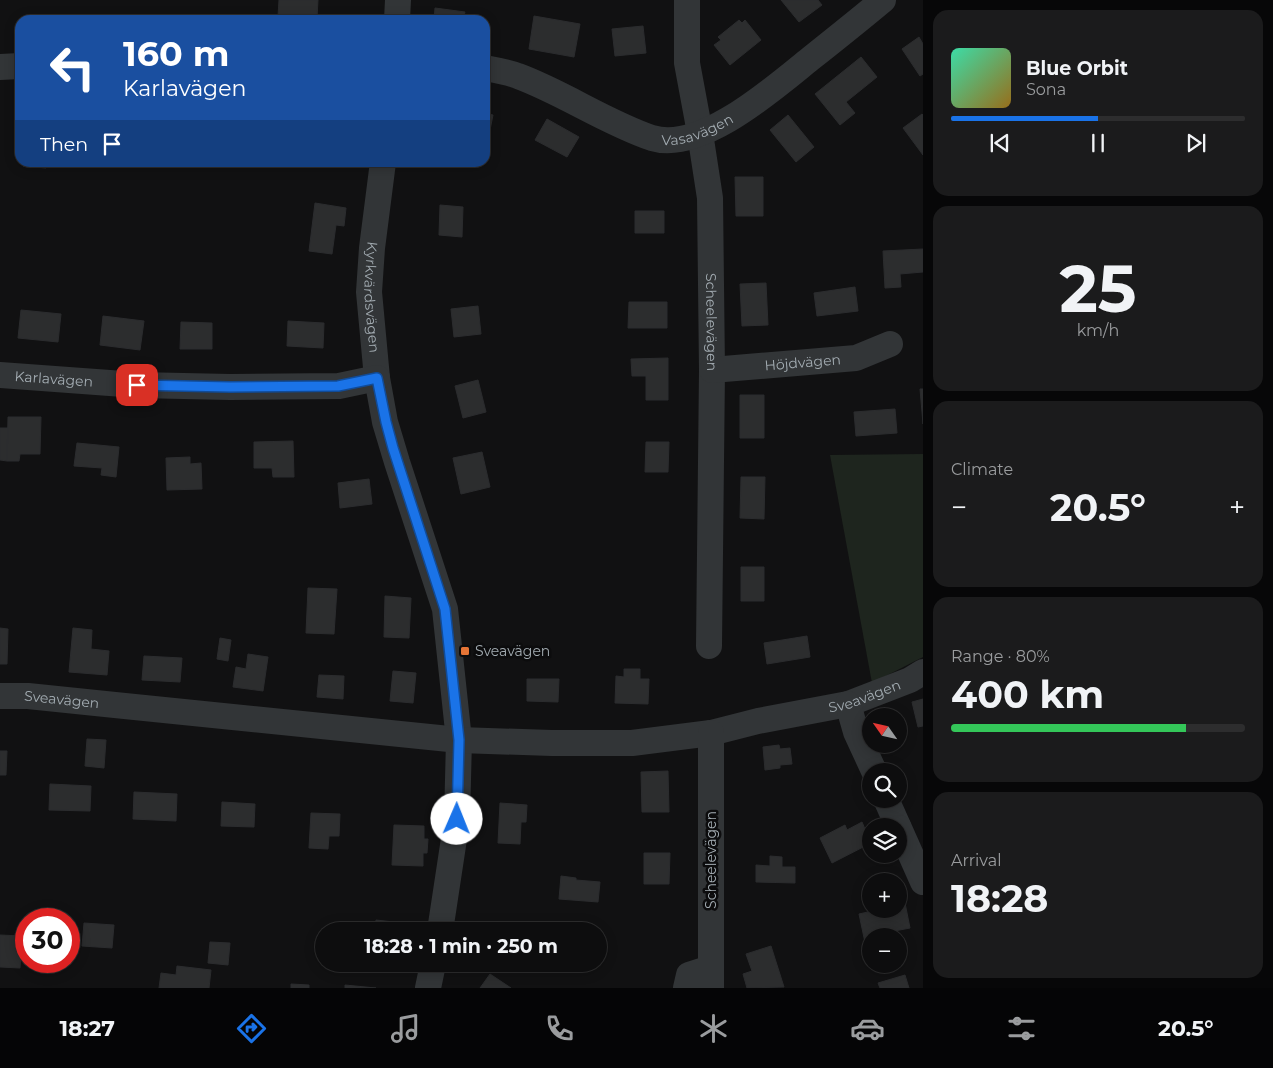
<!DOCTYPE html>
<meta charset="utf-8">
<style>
:root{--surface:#0d0d0e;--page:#1b1b1c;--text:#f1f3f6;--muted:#9a9c9e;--line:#2d2d2e;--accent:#1a73e8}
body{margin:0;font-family:Montserrat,sans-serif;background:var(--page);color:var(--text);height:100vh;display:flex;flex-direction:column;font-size:19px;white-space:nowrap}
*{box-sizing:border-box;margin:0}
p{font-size:16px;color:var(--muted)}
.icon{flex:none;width:28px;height:28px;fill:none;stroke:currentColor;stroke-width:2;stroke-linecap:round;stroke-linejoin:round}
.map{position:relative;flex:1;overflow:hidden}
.panel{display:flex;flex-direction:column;gap:10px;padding:10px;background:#070708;width:350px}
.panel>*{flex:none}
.banner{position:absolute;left:15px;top:15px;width:475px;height:152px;border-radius:15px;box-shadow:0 2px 12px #0003,0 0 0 1px var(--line);background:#1a4fa0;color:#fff;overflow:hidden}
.needle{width:32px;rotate:304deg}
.buttons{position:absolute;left:862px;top:708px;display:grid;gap:10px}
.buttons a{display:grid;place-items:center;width:45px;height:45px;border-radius:50%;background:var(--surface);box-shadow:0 2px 12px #0003,0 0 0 1px var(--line);font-size:25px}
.speed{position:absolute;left:15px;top:908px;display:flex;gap:10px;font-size:25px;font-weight:700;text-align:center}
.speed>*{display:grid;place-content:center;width:65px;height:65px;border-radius:50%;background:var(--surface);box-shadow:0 2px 12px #0003,0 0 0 1px var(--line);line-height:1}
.speed .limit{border:8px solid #d22;background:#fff;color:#111}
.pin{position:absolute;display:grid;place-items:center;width:42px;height:42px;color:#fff;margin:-21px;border-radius:10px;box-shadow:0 2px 8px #0006}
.me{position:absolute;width:55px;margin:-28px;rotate:1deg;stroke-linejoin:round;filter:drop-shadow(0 0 4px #0008)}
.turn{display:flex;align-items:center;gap:18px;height:105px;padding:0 25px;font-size:22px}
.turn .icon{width:65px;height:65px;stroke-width:2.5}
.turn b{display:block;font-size:35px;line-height:42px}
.then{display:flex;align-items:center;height:48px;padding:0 25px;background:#0003;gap:10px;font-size:19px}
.big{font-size:38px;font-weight:700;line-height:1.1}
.panel .tile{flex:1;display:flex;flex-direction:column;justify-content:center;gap:8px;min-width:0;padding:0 18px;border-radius:15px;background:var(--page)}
.panel .dial{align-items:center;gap:0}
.dial b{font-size:65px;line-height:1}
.song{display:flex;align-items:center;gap:15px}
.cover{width:60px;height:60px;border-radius:8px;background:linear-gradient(135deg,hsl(160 70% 55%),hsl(40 70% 35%))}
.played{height:5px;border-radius:2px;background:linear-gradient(90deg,var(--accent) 50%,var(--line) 50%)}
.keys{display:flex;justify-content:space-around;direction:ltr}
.heat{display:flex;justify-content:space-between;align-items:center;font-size:28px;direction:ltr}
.charge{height:8px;border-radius:4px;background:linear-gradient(90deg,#34c759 80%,var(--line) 0)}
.trip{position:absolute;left:315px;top:922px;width:292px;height:50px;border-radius:25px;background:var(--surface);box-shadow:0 2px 12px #0003,0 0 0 1px var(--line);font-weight:700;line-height:50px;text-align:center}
.tabs{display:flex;height:80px;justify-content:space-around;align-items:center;background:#050506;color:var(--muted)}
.tabs .icon{width:35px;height:35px}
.tabs .active{color:var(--accent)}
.tabs b{font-size:22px;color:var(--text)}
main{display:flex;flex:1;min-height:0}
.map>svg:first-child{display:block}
.green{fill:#1e251e}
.building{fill:#2c2d2e;stroke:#2b2c2e}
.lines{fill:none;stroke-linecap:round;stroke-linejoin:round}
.minor{stroke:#323537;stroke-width:26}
.route-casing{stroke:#114b97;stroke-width:12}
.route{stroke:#1a73e8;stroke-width:9}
.poi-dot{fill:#e67536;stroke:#0c0c0d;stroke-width:2}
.labels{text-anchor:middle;stroke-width:5;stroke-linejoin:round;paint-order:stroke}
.street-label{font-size:14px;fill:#a3acb2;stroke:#0c0c0d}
.poi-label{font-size:14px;fill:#a3acb2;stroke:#0c0c0d;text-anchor:start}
</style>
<main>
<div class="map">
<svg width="923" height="988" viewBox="0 0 923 988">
<rect width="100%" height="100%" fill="#111112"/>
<path class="green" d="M923,454V657L872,683L830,455Z"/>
<path class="building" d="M279,0H318L317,18L278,16Z
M781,0H818L822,5L799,22Z
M435,8L465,12L463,20H434Z
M534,16L580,24L574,57L529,49Z
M739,20L742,23L745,20L761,40L730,65L714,45L721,40L718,37Z
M643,26L646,53L615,56L612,29Z
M919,37L923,44V74L920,76L902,49Z
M861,57L877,77L846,102L855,113L840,125L815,94Z
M485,113L493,115L489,135L485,134Z
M922,114L923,115V155L903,128Z
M788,115L814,147L796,162L770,130Z
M547,119L579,137L567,157L535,140Z
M23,162H46V168L23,166Z
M735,177H763V216H736Z
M315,203L346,208L344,226L336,225L332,254L309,251Z
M440,205L463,207L462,237L439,235Z
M635,211H664V233H635Z
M923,249V272L900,274L901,287L885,288L883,251Z
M766,283L768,325L742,326L740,284Z
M855,287L858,311L817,316L814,293Z
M629,302H667V328H628Z
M478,306L481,334L454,337L451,309Z
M21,310L61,314L58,342L18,338Z
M103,316L144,321L140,350L100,345Z
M288,321L324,323L323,348L287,346Z
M181,322L212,323V349H180Z
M668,358V400H646V376H632L631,359Z
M478,380L486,412L463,418L455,386Z
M920,389H923V424Z
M740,395H764V438H740Z
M895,409L897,433L856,436L854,412Z
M8,417H41L40,454H20L19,461H7Z
M0,428H8L7,461L0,460Z
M293,441L294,477H273L272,468H254V442Z
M646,442H669L668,472H645Z
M77,443L119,447L116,477L101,475L102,468L74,466Z
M482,452L490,487L461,494L453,458Z
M190,457V464L201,463L202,489L167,490L166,458Z
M741,477H765L764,519L740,518Z
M369,479L372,504L340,508L338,483Z
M741,567H764V601H741Z
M308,588L337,589L334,634L306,633Z
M385,596L411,598L409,638L384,637Z
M0,628L8,629L7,664H0Z
M73,628L92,630L91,649L109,651L107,675L69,672Z
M807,636L810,657L767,664L764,643Z
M220,638L231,640L228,661L217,659Z
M248,654L268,657L263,691L233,687L236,667L246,669Z
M144,656L182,658L180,682L142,680Z
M624,669H640V679H649L648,704L615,703L616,676L624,677Z
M393,671L416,673L413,703L390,701Z
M319,675L344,676L343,699L317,697Z
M527,679H559L558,702L527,701Z
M923,699V726L918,727L912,702Z
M87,739L106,740L104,768L85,766Z
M779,745L780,749L790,748L792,764L780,765V768L765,770L763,747Z
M0,751H7L6,775H0Z
M668,771L669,812H642L641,772Z
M50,784L91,786L90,811L49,810Z
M134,792L177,794L176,821L133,819Z
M222,802L255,804L254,827L221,826Z
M500,803L527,805L526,822H521L520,844L498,843Z
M311,813L340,814L339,836H329L328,849L309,848Z
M862,822L871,843L832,863L820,838L845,825L847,830Z
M394,825L424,826V839H428L427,853H423V866L392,865Z
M644,853H670L669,884H644Z
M770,856L782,857V867H795V883L756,882V865L770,866Z
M561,876L576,878V880L600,882L598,902L559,899Z
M905,903L910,928L884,933L885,936H871V952H867L859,914L881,909H899V905Z
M376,920L403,923L402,931H375Z
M84,923L114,925L112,948L82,946Z
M0,935L22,936L20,968L0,967Z
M210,942L230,943L228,965L208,963Z
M771,946L784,987L747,988L743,974L752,971L746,954Z
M177,966L211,970L209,988H159L161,973L176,975Z
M490,974L511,988H480Z
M905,975L909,988H880L878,983Z
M291,984L309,985V988H291Z
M345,985L376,988H345Z"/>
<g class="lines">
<g class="minor">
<path id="s1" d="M687,0V63L700,133L710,198L712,370L709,646"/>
<path d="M397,20L398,0"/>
<path d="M0,67L20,66"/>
<path id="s2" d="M485,68C496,70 508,72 518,76C564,93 605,122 652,138C701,153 774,88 810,59C834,40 859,20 883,0"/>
<path id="s3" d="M383,162L372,248L369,292L377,378L385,422L397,462L445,609L459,740L457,819L440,931"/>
<path id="s4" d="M712,370L856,358L890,344"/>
<path id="s5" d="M0,375L137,385L230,387L339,386L377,378"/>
<path id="s6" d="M0,696H28L115,705L459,740L552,743H632L711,733L758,721L848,704L910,680L923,672"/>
<path d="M848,704L856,732L874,771"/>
<path d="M886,799L898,826"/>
<path d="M899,828L923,882"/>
<path d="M428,988L433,964"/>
<path d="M686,988L689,975L711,968"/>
<path d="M711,988V733"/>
</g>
</g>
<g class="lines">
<defs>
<path id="route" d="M137,385L230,387L338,386L377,378L386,422L393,448L445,609L459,740L457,819"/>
</defs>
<use href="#route" class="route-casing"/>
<use href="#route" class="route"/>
</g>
<rect class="poi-dot" x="460" y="646" width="10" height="10" rx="2.5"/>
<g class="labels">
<g class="street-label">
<text dy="5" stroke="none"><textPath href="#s2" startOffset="229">Vasavägen</textPath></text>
<text dy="5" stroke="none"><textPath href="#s3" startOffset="136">Kyrkvärdsvägen</textPath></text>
<text dy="5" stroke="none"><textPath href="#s1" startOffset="324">Scheelevägen</textPath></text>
<text dy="5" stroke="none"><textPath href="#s4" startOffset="91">Höjdvägen</textPath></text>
<text dy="5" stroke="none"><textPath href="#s5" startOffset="54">Karlavägen</textPath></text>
<text dy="5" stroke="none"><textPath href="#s6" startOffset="872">Sveavägen</textPath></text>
<text dy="5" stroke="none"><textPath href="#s6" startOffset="62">Sveavägen</textPath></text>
<text transform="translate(711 860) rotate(-90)" y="5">Scheelevägen</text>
</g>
<g class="poi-label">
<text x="475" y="656">Sveavägen</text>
</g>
</g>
</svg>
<div class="buttons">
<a><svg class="needle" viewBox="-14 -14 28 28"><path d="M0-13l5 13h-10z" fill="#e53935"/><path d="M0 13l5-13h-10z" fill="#9a9c9e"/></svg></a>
<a><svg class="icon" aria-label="search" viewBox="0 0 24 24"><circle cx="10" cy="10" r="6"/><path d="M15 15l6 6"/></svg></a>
<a><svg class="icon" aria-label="layers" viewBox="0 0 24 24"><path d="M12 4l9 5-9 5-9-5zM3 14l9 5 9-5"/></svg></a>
<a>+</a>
<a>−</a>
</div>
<div class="speed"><div class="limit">30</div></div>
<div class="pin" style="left:137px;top:385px;background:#d93025"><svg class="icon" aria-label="arrive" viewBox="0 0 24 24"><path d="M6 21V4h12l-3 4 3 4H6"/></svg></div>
<svg class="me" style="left:457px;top:819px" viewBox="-20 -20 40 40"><circle r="19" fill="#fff"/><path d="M0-13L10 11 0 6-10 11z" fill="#1a73e8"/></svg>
<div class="trip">18:28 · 1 min · 250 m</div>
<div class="banner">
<div class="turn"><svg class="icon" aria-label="left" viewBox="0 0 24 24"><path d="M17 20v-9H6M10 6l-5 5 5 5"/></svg><div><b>160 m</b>Karlavägen</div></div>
<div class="then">Then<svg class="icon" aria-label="arrive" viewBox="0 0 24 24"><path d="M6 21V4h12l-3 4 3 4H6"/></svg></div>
</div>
</div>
<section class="panel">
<div class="tile">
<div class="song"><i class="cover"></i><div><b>Blue Orbit</b><p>Sona</p></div></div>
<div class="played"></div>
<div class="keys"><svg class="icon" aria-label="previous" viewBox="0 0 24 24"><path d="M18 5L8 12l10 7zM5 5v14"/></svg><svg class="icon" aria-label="pause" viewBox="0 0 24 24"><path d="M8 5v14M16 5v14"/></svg><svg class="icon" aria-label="next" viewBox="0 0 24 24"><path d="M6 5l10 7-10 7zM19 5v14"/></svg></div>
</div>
<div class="tile dial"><b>25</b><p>km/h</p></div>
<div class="tile"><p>Climate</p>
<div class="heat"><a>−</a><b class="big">20.5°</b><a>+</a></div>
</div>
<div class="tile"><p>Range · 80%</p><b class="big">400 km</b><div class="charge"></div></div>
<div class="tile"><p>Arrival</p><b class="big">18:28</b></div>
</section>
</main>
<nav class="tabs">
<b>18:27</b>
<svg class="icon active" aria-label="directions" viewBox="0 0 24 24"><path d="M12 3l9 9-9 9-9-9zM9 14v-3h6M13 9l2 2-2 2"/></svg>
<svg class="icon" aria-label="music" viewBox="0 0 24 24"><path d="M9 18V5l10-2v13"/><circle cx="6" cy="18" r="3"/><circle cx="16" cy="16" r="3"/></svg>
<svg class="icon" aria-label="phone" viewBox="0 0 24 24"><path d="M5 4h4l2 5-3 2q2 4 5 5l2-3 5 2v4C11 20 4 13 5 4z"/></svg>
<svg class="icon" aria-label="climate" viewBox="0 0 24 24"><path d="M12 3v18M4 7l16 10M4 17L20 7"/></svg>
<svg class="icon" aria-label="car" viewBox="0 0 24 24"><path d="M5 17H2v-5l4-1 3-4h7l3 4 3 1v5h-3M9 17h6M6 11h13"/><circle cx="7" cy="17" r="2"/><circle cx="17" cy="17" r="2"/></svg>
<svg class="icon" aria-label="filters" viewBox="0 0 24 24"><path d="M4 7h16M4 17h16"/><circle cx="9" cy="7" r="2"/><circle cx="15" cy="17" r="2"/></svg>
<b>20.5°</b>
</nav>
